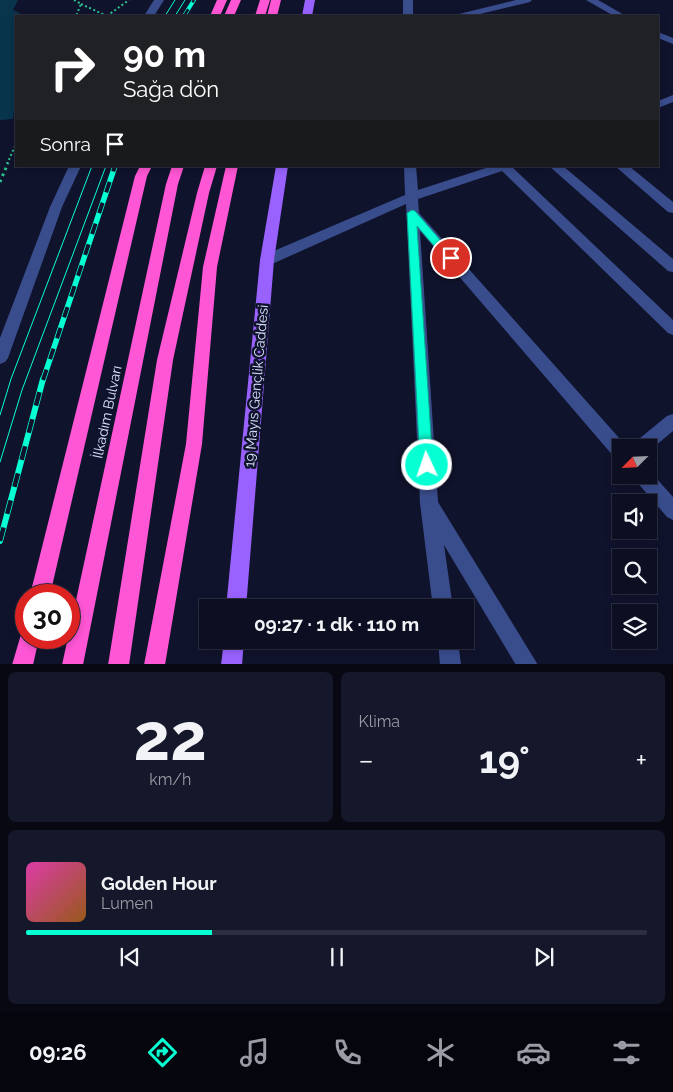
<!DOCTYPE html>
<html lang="tr">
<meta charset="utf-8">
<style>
:root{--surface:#0c0e21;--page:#15172a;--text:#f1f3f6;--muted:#9a9ca5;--line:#2c2e3f;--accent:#07ffd4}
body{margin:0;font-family:Raleway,sans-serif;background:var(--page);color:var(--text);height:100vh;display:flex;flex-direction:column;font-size:19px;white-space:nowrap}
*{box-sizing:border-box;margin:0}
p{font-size:16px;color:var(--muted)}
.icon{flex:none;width:28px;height:28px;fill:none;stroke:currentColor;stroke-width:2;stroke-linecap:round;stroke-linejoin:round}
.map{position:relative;height:664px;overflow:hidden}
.sheet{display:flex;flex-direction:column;gap:8px;padding:8px;background:#070812;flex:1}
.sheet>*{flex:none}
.guide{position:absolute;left:15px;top:15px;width:644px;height:152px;border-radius:0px;box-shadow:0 2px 8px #0003,0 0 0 1px var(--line);background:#202124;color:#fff;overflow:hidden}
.needle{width:32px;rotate:246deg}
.tools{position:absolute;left:612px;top:439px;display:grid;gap:10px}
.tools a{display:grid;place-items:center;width:45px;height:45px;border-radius:0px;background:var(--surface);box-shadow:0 2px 8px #0003,0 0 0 1px var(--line);font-size:25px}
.speed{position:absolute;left:15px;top:584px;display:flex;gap:10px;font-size:25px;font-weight:700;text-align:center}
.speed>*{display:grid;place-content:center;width:65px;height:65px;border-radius:50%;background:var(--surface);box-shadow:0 2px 8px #0003,0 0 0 1px var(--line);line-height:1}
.speed .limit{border:8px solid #d22;background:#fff;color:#111}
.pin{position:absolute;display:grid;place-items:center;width:42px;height:42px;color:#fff;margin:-21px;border:2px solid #fff;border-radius:50%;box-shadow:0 1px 5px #0007}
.me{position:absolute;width:55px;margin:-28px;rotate:357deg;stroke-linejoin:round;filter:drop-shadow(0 0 4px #0008)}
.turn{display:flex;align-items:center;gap:18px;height:105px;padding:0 25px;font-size:22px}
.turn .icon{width:65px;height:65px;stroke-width:2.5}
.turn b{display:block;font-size:35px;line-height:42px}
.then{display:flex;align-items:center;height:48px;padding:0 25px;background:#0003;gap:10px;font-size:19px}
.big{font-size:38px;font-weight:700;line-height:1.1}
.sheet .card{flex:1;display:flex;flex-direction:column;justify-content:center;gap:8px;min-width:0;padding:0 18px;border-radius:8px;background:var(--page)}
.sheet .dial{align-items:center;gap:0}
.dial b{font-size:65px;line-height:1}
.song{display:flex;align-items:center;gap:15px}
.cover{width:60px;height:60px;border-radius:8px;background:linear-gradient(135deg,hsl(320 70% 55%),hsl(30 70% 35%))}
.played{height:5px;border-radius:2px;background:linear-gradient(90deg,var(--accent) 30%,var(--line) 30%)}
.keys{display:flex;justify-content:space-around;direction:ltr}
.heat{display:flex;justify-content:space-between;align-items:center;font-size:28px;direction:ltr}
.sheet .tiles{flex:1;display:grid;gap:8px;grid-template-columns:1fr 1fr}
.card:last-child{grid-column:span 2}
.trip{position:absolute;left:199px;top:599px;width:275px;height:50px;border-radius:0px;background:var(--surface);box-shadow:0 2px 8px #0003,0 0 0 1px var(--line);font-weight:700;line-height:50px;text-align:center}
.tab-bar{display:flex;height:80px;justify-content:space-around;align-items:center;background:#05060d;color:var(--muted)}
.tab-bar .icon{width:35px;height:35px}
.tab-bar .active{color:var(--accent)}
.tab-bar b{font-size:22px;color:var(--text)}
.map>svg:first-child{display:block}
.water{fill:#08344c}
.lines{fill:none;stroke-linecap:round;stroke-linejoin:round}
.path-far1{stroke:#2bc390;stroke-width:2;stroke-dasharray:2 2.5;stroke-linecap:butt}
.path{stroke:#2bc390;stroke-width:3;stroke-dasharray:2.5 4;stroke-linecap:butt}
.minor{fill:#394d8d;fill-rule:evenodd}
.major{fill:#9962ff;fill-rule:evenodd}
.highway{fill:#ff56d5;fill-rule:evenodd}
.tram{stroke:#07ffd4;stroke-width:1}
.rail-far2-casing{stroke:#07ffd4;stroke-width:4}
.rail-far1-casing{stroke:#07ffd4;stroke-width:5.5}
.rail-casing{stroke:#07ffd4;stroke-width:6}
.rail-far2{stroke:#10132c;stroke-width:2.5;stroke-dasharray:8;stroke-linecap:butt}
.rail-far1{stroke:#10132c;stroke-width:4;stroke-dasharray:11;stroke-linecap:butt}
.rail{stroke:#10132c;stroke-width:4.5;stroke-dasharray:14;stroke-linecap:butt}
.route{fill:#07ffd4;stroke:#05a68a}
.labels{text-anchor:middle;stroke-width:5;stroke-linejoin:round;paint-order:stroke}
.street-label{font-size:14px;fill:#dbe1ff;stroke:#10132c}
</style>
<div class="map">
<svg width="673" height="665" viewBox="0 0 673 665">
<rect width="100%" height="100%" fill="#10132c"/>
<path class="water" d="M0,0H18L13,10L21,14H57L55,16H16V93L13,119L0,120Z"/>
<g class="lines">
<path class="path-far1" d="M74,0L81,4L76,16
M81,4L107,16
M107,16L129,0
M7,164L16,144"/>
<path class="path" d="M0,182L8,163"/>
<path class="minor" d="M154,0H164L154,16H144Z
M403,0H413V16H403Z
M516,0H532L530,2L472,16H457L459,14Z
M586,0H598L626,16H614Z
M658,32L673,38V44L658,38Z
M673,95V102L658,108V101Z
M69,166H81L62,207L8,358L5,362L0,364V338L50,207Z
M404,166H416L418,190L492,166H511L673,320V335L668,333L502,171L418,199L419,213L628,448H621V460L615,458L420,231L438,502L538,665H516L444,545L453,608H433L420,503L406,204L272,264H262L260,260L262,256L405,195Z
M549,166H563L673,259V272L668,271Z
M615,166H629L673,202V213L668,212Z
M673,414V431L649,451V448H632L634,443L667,416Z
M649,470L673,497V520L667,517L636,481L633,475H649Z
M438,640H458L461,665H440Z"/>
<path class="major" d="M305,0H315L312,16H302Z
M276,166H288L274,260L246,608H226L260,260Z
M224,640H244L242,665H221Z"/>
<path class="highway" d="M217,0H227L220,16H210Z
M231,0H241L234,16H224Z
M260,0H270L265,16H255Z
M271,0H281L277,16H267Z
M140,166H152L147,176L50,595H30L135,176Z
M172,166H184L178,184L83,665H62L166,184Z
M205,166H217L209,193L173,360L129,665H108L157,360L197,193Z
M226,166H238L217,267L202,444L165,665H144L186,444L203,267Z
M26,629V638H39L33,665H12L22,631Z"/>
<path class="tram" d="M165,16L175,0
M175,16L185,0
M0,415L11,379L92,166
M0,462L22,390L106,166"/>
<defs>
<path id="rail-far2" d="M184,16L194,0"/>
<path id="rail-far1" d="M43,380L115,166"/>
<path id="rail" d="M0,541L43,379"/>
</defs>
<use href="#rail-far2" class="rail-far2-casing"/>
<use href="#rail-far1" class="rail-far1-casing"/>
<use href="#rail" class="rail-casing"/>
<use href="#rail-far2" class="rail-far2"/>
<use href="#rail-far1" class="rail-far1"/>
<use href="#rail" class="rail"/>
</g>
<path class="route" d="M412,210L415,211L456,258L455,261H447L417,226L433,465L432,469L427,471L422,469L420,465L407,213Z"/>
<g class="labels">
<g class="street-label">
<text transform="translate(256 386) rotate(-85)" y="5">19 Mayıs Gençlik Caddesi</text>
<text transform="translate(107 412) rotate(-78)" y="5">İlkadım Bulvarı</text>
</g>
</g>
</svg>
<div class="tools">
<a><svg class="needle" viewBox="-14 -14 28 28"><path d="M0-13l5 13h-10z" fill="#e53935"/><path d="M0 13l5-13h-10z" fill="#9a9ca5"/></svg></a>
<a><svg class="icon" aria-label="sound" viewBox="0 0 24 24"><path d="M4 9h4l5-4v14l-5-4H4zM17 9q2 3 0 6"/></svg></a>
<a><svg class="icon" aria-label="search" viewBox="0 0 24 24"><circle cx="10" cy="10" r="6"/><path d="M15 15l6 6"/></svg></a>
<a><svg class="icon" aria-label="layers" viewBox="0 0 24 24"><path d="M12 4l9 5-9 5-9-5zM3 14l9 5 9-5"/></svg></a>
</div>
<div class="speed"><div class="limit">30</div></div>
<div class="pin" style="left:451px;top:258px;background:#d93025"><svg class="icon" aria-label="arrive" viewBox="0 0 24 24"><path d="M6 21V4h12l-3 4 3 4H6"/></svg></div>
<svg class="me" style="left:427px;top:465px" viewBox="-20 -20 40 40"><circle r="17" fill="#07ffd4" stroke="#fff" stroke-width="3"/><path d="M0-11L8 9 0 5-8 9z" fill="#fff"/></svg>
<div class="trip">09:27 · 1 dk · 110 m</div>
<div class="guide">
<div class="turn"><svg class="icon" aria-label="right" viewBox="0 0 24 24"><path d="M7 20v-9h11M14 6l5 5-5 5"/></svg><div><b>90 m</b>Sağa dön</div></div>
<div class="then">Sonra<svg class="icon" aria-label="arrive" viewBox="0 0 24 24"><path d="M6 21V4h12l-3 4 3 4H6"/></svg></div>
</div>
</div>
<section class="sheet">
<div class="tiles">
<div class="card dial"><b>22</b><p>km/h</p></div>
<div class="card"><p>Klima</p>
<div class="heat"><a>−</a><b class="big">19°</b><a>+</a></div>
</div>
<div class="card">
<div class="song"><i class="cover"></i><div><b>Golden Hour</b><p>Lumen</p></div></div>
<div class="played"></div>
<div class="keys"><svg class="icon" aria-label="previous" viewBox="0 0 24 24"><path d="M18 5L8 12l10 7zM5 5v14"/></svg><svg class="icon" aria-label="pause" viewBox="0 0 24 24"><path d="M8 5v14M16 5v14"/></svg><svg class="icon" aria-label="next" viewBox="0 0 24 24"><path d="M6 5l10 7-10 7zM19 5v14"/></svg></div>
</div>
</div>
</section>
<nav class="tab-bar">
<b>09:26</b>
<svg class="icon active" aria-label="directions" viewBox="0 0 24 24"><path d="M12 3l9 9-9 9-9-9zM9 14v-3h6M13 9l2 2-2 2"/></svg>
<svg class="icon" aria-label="music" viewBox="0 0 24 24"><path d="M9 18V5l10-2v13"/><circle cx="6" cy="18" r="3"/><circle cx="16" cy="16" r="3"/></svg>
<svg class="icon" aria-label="phone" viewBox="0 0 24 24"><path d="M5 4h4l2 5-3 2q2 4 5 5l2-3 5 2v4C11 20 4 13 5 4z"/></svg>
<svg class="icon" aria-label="climate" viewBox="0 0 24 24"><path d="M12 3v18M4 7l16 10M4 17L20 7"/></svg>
<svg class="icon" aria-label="car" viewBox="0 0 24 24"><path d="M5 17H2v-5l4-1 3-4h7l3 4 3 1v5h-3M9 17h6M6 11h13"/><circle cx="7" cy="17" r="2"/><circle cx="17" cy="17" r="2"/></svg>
<svg class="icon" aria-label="filters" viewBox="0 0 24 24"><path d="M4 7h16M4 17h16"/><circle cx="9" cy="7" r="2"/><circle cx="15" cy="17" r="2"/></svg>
</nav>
